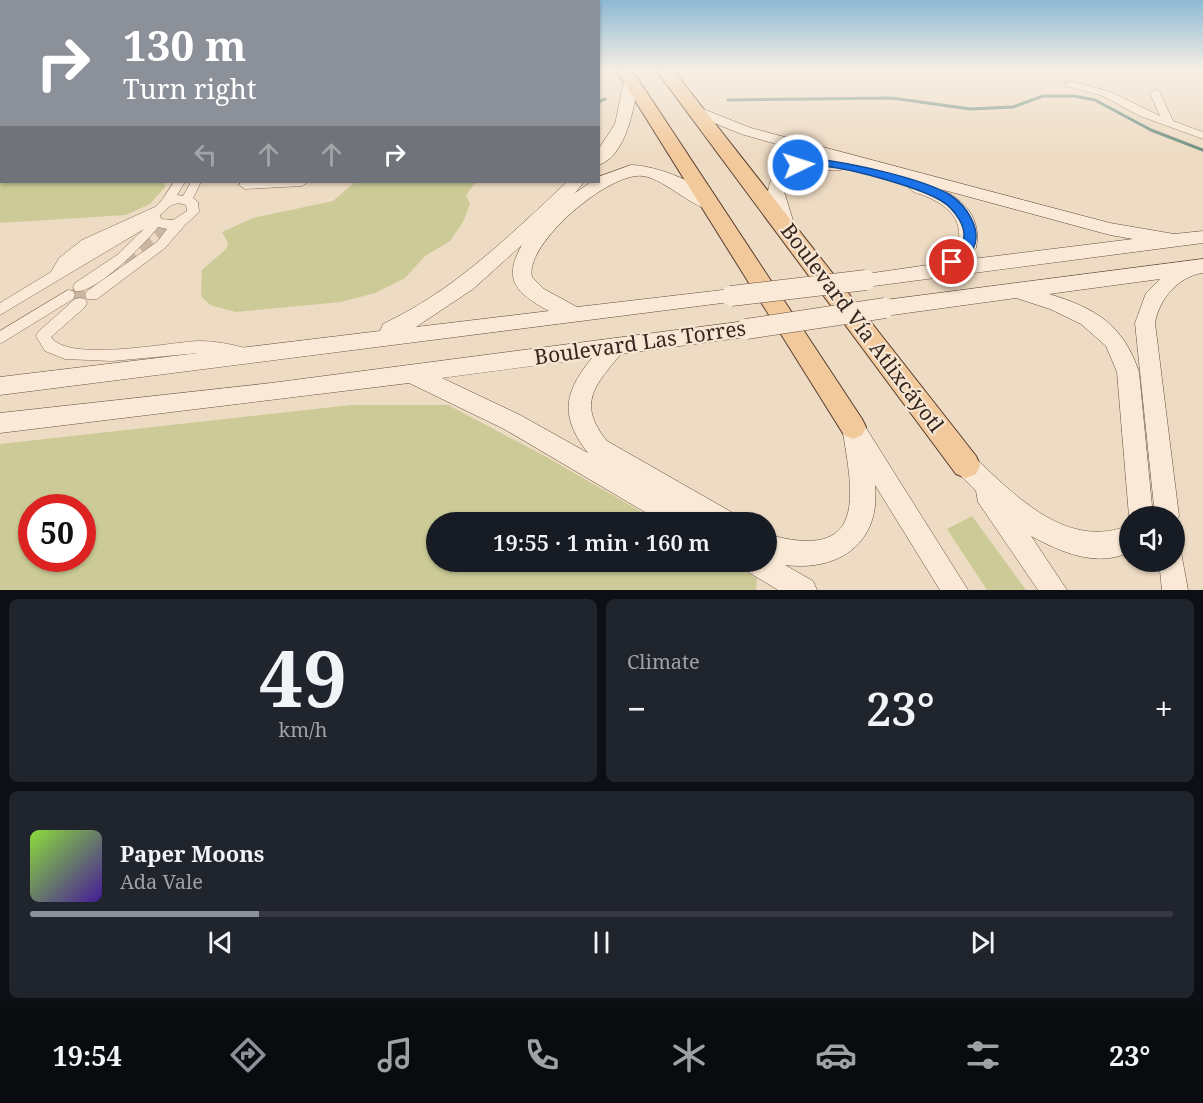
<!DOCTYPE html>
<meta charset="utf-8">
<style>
:root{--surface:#171b24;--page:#20242c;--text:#f1f3f6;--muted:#9ea1a6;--line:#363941;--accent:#8c9099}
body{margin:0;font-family:"Noto Serif",serif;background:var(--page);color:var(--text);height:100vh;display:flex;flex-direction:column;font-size:22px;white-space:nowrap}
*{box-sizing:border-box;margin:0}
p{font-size:20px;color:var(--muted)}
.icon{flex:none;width:33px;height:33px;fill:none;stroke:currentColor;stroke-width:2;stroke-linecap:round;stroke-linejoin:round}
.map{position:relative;height:590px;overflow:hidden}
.sheet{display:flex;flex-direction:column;gap:9px;padding:9px;background:#0d0f14;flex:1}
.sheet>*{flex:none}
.hud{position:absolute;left:0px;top:0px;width:600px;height:183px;box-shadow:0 2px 4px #0004;background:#8c9099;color:#fff;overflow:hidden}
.controls{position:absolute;left:1119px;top:506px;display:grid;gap:12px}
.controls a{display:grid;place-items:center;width:66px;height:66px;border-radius:50%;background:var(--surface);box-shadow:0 2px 4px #0004;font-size:30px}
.speed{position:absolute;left:18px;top:494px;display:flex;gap:12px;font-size:30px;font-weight:700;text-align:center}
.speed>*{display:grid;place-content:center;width:78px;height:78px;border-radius:50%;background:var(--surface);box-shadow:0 2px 4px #0004;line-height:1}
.speed .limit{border:9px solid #d22;background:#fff;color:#111}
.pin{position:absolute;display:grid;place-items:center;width:51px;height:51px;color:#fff;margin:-26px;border:3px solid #fff;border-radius:50%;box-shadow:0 2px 6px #0007}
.me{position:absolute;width:66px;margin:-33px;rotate:86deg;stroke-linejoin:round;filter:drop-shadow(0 0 4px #0008)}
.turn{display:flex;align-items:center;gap:21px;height:126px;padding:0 24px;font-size:27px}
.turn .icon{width:78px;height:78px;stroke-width:2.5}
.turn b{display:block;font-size:42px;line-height:51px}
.lanes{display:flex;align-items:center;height:57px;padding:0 24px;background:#0003;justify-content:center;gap:30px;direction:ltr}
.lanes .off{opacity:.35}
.big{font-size:45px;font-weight:600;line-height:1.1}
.sheet .tile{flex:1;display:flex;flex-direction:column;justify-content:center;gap:9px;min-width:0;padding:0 21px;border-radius:9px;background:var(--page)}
.sheet .dial{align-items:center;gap:0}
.dial b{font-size:78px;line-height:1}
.song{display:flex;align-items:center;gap:18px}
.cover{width:72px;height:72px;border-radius:9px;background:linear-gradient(135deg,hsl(90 70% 55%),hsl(260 70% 35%))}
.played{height:6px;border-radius:3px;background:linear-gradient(90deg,var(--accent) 20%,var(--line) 20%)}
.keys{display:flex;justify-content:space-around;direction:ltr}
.heat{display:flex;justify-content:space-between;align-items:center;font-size:33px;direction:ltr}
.sheet .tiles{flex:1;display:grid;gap:9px;grid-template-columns:1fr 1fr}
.tile:last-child{grid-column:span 2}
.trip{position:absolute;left:426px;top:512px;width:351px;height:60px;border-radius:30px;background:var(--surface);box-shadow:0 2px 4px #0004;font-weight:600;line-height:60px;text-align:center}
.dock{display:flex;height:96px;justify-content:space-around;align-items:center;background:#090b0e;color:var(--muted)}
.dock .icon{width:42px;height:42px}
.dock .current{color:var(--accent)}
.dock b{font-size:27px;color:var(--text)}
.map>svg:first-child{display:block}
.green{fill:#cccb97;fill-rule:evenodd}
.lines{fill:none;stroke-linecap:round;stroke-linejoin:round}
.stream{stroke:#6c8f81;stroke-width:3}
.street-tunnel{stroke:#cab7a2;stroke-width:14;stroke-dasharray:14 7;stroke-linecap:butt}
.street-casing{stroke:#896b5a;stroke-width:1}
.secondary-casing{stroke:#6a4d3d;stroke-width:1}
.primary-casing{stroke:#563b2e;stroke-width:2}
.street{fill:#f9e9d6;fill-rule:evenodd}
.secondary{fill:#f9e9d6;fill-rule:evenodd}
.primary{fill:#f2c99b;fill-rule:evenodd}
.secondary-bridge-casing{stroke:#6a4d3d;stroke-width:21;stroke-linecap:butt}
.secondary-bridge{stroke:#f9e9d6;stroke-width:20}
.route{fill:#1a73e8;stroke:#114b97;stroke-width:1.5}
.labels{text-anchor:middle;stroke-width:4.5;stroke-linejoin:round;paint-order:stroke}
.street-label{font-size:21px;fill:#38271e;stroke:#f6e6d3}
</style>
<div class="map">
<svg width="1203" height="590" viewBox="0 0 1203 590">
<rect width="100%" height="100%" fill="#eedbc3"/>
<path class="green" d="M0,166L2,182H164L165,187L150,204L126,215L0,223Z
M355,182H476L466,195L470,204L463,222L450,241L425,256L405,278L375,293L341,302L236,312L210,305L201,296L202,270L226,249L228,243L222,232L253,218L333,201Z
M351,405H448L543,455L659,522H436V561H727L757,578L756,590H0V444ZM32,507H82V558H32Z
M972,516L1026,590H987L947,529Z"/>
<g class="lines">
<path class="stream" d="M728,100L892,98L970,109L1013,107L1043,96H1074L1095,100L1151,130L1203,150
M598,102L605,99"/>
<path class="street-tunnel" d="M72,298L175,224"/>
<defs>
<path id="street" d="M773,70H784L777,75L774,74Z
M1070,81L1111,92L1160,116L1150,93L1155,90L1159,91L1173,121L1203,132V139L1140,116L1103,96L1066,86L1065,84Z
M0,101H2V107H0Z
M0,127H2V133H0Z
M174,182H185L177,195L183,196L191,182H201L193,198L198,202L199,212L185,225L165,248L97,299H87L85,295L87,291L157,242L167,229L158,227C147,242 93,296 75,291L73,287L75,283L117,255L144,229L0,315V303L51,272L59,258L82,240L155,207L162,200ZM178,203L186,205L187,211L173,220L161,219L160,215L170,206Z
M241,182H308L302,186L245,189L239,185Z
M68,290L73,291L75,295L73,299L0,344V331Z
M80,298L85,299L87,303L85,307L51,337C68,363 170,342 199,341C215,341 230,344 245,348L250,350L252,354L250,358L245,360L199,353L112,361L65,359L45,351L36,336L38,332L75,299Z"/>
<path id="secondary" d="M631,77L638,81C635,105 626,158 598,165V150L615,124L624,81Z
M693,105L751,128L1110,223L1174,234L1203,231V243L866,287L859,285L856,280L859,275L935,264L958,245C964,219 947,205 925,196C918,193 912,193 909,187L915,182L846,163L845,169C826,174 809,164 790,175L784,191L794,224L791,228H779C751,182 780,152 829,159L741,134L688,112L686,109L688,106ZM940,189L1110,235L1133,239L964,260L976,248C982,220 965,199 940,189Z
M631,165C655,165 706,184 719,205L716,209C698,214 666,179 643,176C610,171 524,244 532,277L544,289L577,307L731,289L738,291L741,296L738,301L0,395V377L380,331L383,324C455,290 509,236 567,182H584L575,193L591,182H598V177ZM522,245C502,280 516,293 549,311L416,327L473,289Z
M1203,259V273C1179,276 1159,299 1155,323L1179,516L1174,525V516H1155L1135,323L1146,293L1160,279L1049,294C1095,308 1123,324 1139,372L1153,516H1130V518L1129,516L1117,372L1106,346L1081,324L1050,309L1016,298L885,316L878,313L875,308L878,303L885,300Z
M746,321L753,323L756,329L753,335L746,337L621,354C594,386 577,404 607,441L733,513L737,522H662L504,429L409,383L0,433V413L271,383ZM592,358C563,393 560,417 588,453L520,415L442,378Z
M853,417L861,420L968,590H940L875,485C881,542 840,572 785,565L813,581L817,590H778L745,570L741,561H766V534C869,563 853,495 842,427L845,420Z
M966,454L974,457C1016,496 1067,551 1130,525V552C1096,568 1061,552 1031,536L1067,590H1038L978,502L976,491L958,473L954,465L958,457Z
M1174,549L1181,552L1188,590H1162L1159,561H1174Z"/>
<path id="primary" d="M616,70H632L862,419L866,427L862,435L853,439L844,435Z
M656,70H673L976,456L980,465L976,474L966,478L956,474Z"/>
</defs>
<use href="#street" class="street-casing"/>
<use href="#secondary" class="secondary-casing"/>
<use href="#primary" class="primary-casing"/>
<use href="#street" class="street"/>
<use href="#secondary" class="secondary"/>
<use href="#primary" class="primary"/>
<defs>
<path id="secondary-bridge" d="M731,296L866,280
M746,329L885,308"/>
</defs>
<use href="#secondary-bridge" class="secondary-bridge-casing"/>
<use href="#secondary-bridge" class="secondary-bridge"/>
</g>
<linearGradient id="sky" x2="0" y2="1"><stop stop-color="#8db9d4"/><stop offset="0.46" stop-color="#f7efe4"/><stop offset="1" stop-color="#f7efe4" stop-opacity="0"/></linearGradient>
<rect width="1203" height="153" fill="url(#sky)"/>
<path class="route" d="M817,159C850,163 922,178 950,195C966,205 983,230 973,249C970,255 962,260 957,265H947V258C951,255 959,250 961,246C971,230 954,208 940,200C917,187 842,165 816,166C810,166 804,168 798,169L792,165L798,161Z"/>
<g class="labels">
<g class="street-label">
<text transform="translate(862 328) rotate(53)" y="7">Boulevard Vía Atlixcáyotl</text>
<text transform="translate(640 343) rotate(-8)" y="7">Boulevard Las Torres</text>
</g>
</g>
</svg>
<div class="controls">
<a><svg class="icon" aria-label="sound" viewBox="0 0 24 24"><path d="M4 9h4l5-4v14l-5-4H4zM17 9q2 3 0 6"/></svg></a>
</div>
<div class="speed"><div class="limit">50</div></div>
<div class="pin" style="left:952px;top:262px;background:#d93025"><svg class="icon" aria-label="arrive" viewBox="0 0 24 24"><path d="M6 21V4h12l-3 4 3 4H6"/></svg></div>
<svg class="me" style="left:798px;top:165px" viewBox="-20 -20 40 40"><circle r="17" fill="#1a73e8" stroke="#fff" stroke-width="3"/><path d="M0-11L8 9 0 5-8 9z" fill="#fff"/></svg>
<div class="trip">19:55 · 1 min · 160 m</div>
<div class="hud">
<div class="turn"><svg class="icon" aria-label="right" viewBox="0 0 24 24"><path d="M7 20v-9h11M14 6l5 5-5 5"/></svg><div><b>130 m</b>Turn right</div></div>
<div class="lanes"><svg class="icon off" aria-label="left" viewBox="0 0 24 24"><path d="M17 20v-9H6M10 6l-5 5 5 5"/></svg><svg class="icon off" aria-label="ahead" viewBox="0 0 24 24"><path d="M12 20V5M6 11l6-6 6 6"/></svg><svg class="icon off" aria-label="ahead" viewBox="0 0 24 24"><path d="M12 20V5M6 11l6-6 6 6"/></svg><svg class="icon" aria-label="right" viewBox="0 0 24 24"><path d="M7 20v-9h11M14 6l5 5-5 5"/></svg></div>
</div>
</div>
<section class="sheet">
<div class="tiles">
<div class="tile dial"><b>49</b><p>km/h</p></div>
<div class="tile"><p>Climate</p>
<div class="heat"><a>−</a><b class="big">23°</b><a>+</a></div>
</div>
<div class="tile">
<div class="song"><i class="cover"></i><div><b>Paper Moons</b><p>Ada Vale</p></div></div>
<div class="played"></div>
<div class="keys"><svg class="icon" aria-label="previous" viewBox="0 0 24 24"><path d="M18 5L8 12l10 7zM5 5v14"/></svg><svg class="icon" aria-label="pause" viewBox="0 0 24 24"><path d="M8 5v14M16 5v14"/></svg><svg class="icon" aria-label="next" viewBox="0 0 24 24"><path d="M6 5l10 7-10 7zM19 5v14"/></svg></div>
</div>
</div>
</section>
<nav class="dock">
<b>19:54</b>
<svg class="icon current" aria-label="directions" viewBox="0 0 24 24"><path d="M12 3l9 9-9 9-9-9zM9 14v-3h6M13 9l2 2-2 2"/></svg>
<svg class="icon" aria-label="music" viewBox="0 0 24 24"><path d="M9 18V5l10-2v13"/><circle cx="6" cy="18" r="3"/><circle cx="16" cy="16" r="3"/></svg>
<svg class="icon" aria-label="phone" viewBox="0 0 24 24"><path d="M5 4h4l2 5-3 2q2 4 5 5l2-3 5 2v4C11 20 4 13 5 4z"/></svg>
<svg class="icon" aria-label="climate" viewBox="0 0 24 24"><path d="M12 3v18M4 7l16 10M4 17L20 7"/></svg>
<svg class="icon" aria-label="car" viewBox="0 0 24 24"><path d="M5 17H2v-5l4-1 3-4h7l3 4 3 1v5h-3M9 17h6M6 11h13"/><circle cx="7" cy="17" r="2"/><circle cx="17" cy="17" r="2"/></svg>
<svg class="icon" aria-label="filters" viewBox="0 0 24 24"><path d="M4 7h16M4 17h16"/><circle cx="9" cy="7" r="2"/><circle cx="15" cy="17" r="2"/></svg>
<b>23°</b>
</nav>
